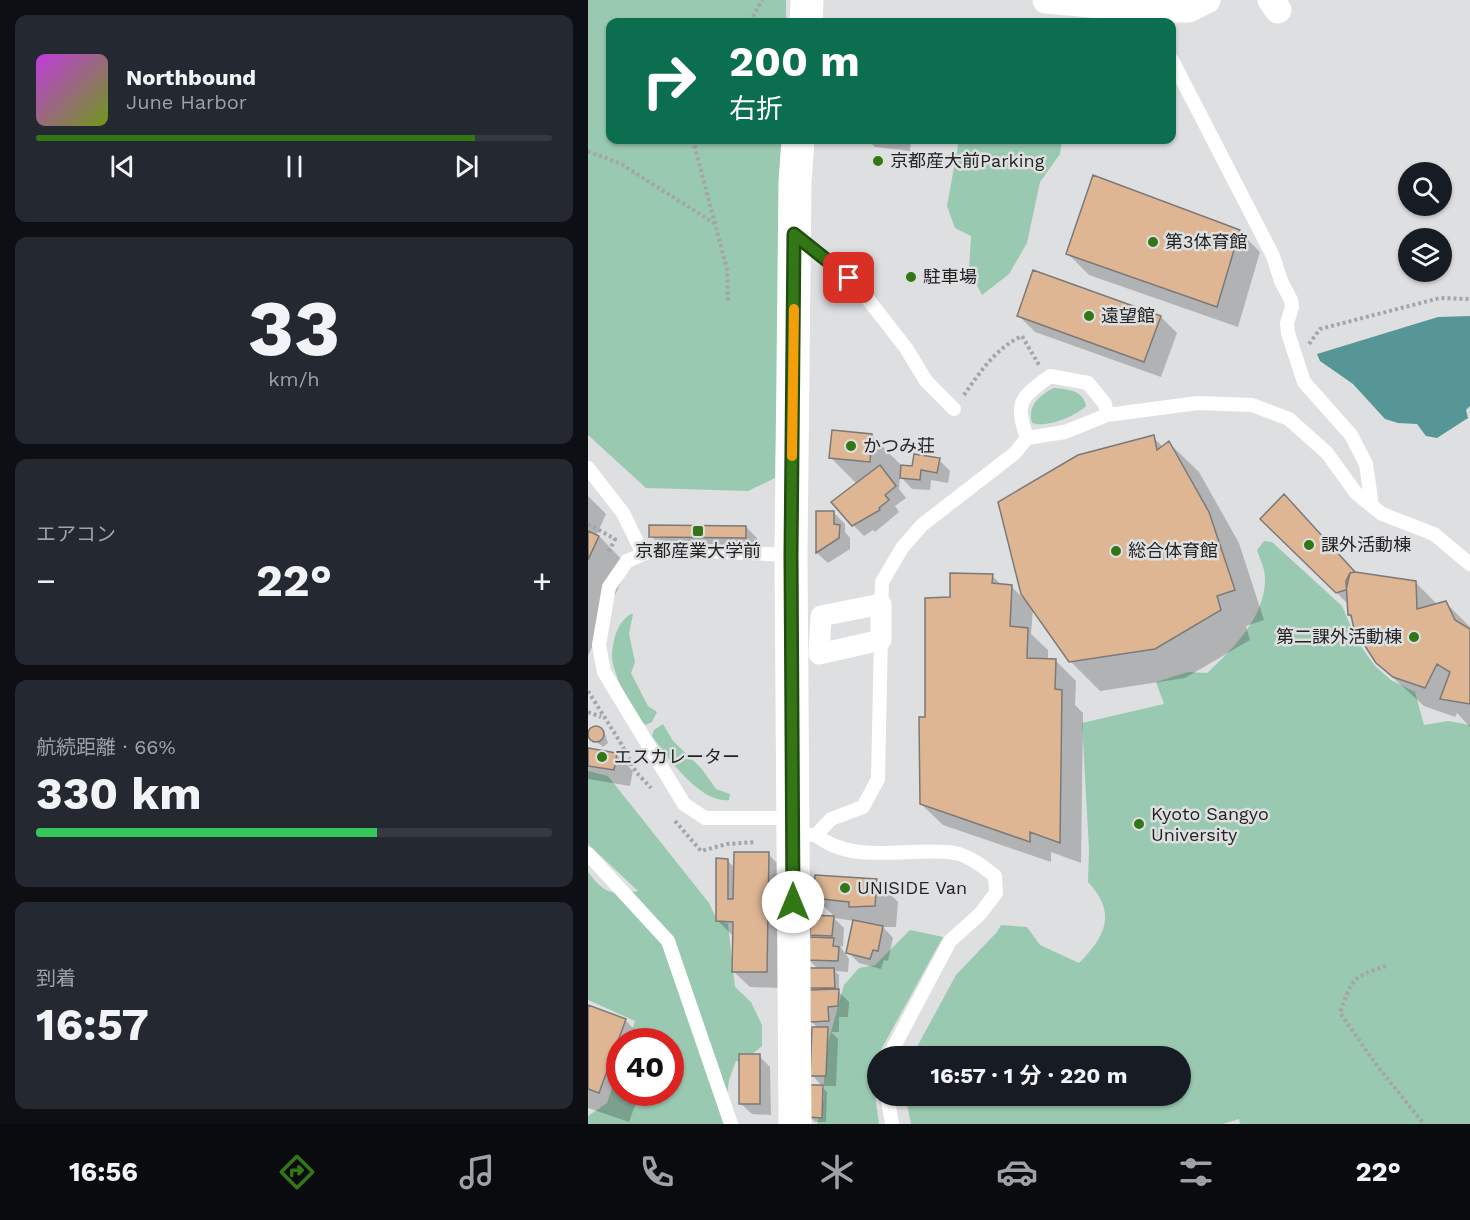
<!DOCTYPE html>
<html lang="ja">
<meta charset="utf-8">
<style>
:root{--surface:#171b24;--page:#242831;--text:#f1f3f6;--muted:#9ea1a6;--line:#363941;--accent:#327616}
body{margin:0;font-family:"Work Sans","Noto Sans JP",sans-serif;background:var(--page);color:var(--text);height:100vh;display:flex;flex-direction:column;font-size:22px;white-space:nowrap}
*{box-sizing:border-box;margin:0}
p{font-size:20px;color:var(--muted)}
.icon{flex:none;width:33px;height:33px;fill:none;stroke:currentColor;stroke-width:2;stroke-linecap:round;stroke-linejoin:round}
.map{position:relative;flex:1;overflow:hidden}
.sheet{display:flex;flex-direction:column;gap:15px;padding:15px;background:#0d0f14;width:588px}
.sheet>*{flex:none}
.banner{position:absolute;left:18px;top:18px;width:570px;height:126px;border-radius:12px;box-shadow:0 2px 4px #0004;background:#0b6e4f;color:#fff;overflow:hidden}
.buttons{position:absolute;left:810px;top:162px;display:grid;gap:12px}
.buttons a{display:grid;place-items:center;width:54px;height:54px;border-radius:50%;background:var(--surface);box-shadow:0 2px 4px #0004;font-size:30px}
.speed{position:absolute;left:18px;top:1028px;display:flex;gap:12px;font-size:30px;font-weight:700;text-align:center}
.speed>*{display:grid;place-content:center;width:78px;height:78px;border-radius:50%;background:var(--surface);box-shadow:0 2px 4px #0004;line-height:1}
.speed .limit{border:9px solid #d22;background:#fff;color:#111}
.pin{position:absolute;display:grid;place-items:center;width:51px;height:51px;color:#fff;margin:-26px;border-radius:12px;box-shadow:0 3px 9px #0006}
.me{position:absolute;width:66px;margin:-33px;rotate:0deg;stroke-linejoin:round;filter:drop-shadow(0 0 4px #0008)}
.turn{display:flex;align-items:center;gap:21px;height:126px;padding:0 24px;font-size:27px}
.turn .icon{width:78px;height:78px;stroke-width:2.5}
.turn b{display:block;font-size:42px;line-height:51px}
.big{font-size:45px;font-weight:700;line-height:1.1}
.sheet .card{flex:1;display:flex;flex-direction:column;justify-content:center;gap:9px;min-width:0;padding:0 21px;border-radius:12px;background:var(--page)}
.sheet .dial{align-items:center;gap:0}
.dial b{font-size:78px;line-height:1}
.song{display:flex;align-items:center;gap:18px}
.cover{width:72px;height:72px;border-radius:9px;background:linear-gradient(135deg,hsl(290 70% 55%),hsl(80 70% 35%))}
.played{height:6px;border-radius:3px;background:linear-gradient(90deg,var(--accent) 85%,var(--line) 85%)}
.keys{display:flex;justify-content:space-around;direction:ltr}
.heat{display:flex;justify-content:space-between;align-items:center;font-size:33px;direction:ltr}
.charge{height:9px;border-radius:4px;background:linear-gradient(90deg,#34c759 66%,var(--line) 0)}
.trip{position:absolute;left:279px;top:1046px;width:324px;height:60px;border-radius:30px;background:var(--surface);box-shadow:0 2px 4px #0004;font-weight:700;line-height:60px;text-align:center}
.menu{display:flex;height:96px;justify-content:space-around;align-items:center;background:#090b0e;color:var(--muted)}
.menu .icon{width:42px;height:42px}
.menu .current{color:var(--accent)}
.menu b{font-size:27px;color:var(--text)}
main{display:flex;flex:1;min-height:0}
.map>svg:first-child{display:block}
.green{fill:#9ac9b1}
.water{fill:#569696}
.shadow{fill:#0003}
.building{fill:#deb694;stroke:#7b7a78;stroke-width:1.5}
.lines{fill:none;stroke-linecap:round;stroke-linejoin:round}
.path{stroke:#a4a5a6;stroke-width:4;stroke-dasharray:3 3;stroke-linecap:butt}
.service{stroke:#fff;stroke-width:14}
.pedestrian{stroke:#fff;stroke-width:21}
.minor{stroke:#fff;stroke-width:27}
.tertiary{stroke:#fff;stroke-width:33}
.route-casing{stroke:#204d0e;stroke-width:15}
.route{stroke:#327616;stroke-width:10}
.slow{stroke:#f59e0b;stroke-width:10}
.poi-dot{fill:#327616;stroke:#dedfe0;stroke-width:2}
.labels{text-anchor:middle;stroke-width:5;stroke-linejoin:round;paint-order:stroke}
.poi-label{font-size:18px;fill:#232324;stroke:#dedfe0;text-anchor:start}
</style>
<main>
<section class="sheet">
<div class="card">
<div class="song"><i class="cover"></i><div><b>Northbound</b><p>June Harbor</p></div></div>
<div class="played"></div>
<div class="keys"><svg class="icon" aria-label="previous" viewBox="0 0 24 24"><path d="M18 5L8 12l10 7zM5 5v14"/></svg><svg class="icon" aria-label="pause" viewBox="0 0 24 24"><path d="M8 5v14M16 5v14"/></svg><svg class="icon" aria-label="next" viewBox="0 0 24 24"><path d="M6 5l10 7-10 7zM19 5v14"/></svg></div>
</div>
<div class="card dial"><b>33</b><p>km/h</p></div>
<div class="card"><p>エアコン</p>
<div class="heat"><a>−</a><b class="big">22°</b><a>+</a></div>
</div>
<div class="card"><p>航続距離 · 66%</p><b class="big">330 km</b><div class="charge"></div></div>
<div class="card"><p>到着</p><b class="big">16:57</b></div>
</section>
<div class="map">
<svg width="882" height="1124" viewBox="0 0 882 1124">
<rect width="100%" height="100%" fill="#dedfe0"/>
<path class="green" d="M0,0H198V22H22V140H195L187,478L160,491L58,488L0,435Z
M371,140H474L472,154L452,182L439,243L421,274L394,295L381,270L383,236L367,228L359,206Z
M466,388C478,389 496,390 498,406C486,417 459,428 444,423C439,406 451,395 466,388Z
M676,541L684,542L754,606L769,641L787,666L803,680L827,692L836,725L860,721L882,725V1124H652L651,1119L635,1124H323L317,1095H592V1056H324L368,975L409,932L413,925L439,927L452,945L491,963C518,936 529,913 500,882L501,849L494,723L576,704L568,682L600,672L619,673C644,650 678,616 677,578C677,569 672,559 669,550Z
M43,614H45L41,634L47,662L43,673L60,706L69,712L64,722L58,725C45,717 23,670 24,655C25,640 29,622 43,614Z
M75,724L85,741L113,768L128,789L142,794L141,800C113,804 79,757 64,736L66,730Z
M0,771L20,776L121,903L128,918L140,924L147,987L163,1002L174,1025V1046L155,1062L148,1061L141,1080L135,1124H0V1116L19,1103L31,1068L32,1092H82V1041H41L47,1021L0,1000V872C17,894 23,895 50,891L0,844Z
M322,930L355,937L289,1057L285,1080L291,1124H229L236,1099V1057L256,985L271,968L287,965Z"/>
<path class="water" d="M882,316V406L878,410L880,418L849,438L838,436L829,424L810,423L797,419L765,384L732,361L729,354L850,317Z"/>
<path class="shadow" d="M280,140H323L322,151L287,147Z
M651,231L672,252L650,327L501,275L480,254Z
M446,272L573,317L589,333L573,377L447,332L431,316Z
M284,436L313,465L325,468L351,460L362,471L360,483L343,480L342,490L324,489L312,476L311,489L318,498L307,506L311,512L287,532L285,530L276,536L265,525L269,484L243,458Z
M565,437L575,447L581,443L611,472L651,543L676,620L658,626L662,640L597,678L512,691L482,661L445,608L443,634L460,650V660H467L488,681L487,705L495,713L493,863L463,852V862L355,825L333,804L338,718L404,576L414,585L423,586L435,598L411,503Z
M0,496L18,514L9,534L40,566L0,656Z
M696,496L770,574L827,582L850,605L858,603L882,627V727L869,713L867,717L836,706L789,663L761,615L760,604L674,519Z
M230,513H246L257,524V532L262,538V549L240,563L229,553Z
M158,527L169,538L168,548L74,547L63,536Z
M8,728L17,734L20,743L15,747L2,737V731Z
M0,749L28,754L45,771L42,786L0,779Z
M180,854L196,870L195,988L162,987L145,971L146,937L130,921L140,861L147,868Z
M289,881L310,902L308,927H295L305,938L300,961L296,960L293,969L271,963L260,952L267,921L246,918L256,928L255,947L252,946L261,959L260,972L247,971L251,975V992L261,1002L260,1017H251V1032H243L250,1039L248,1086H234L224,1075L230,1028L223,1021L221,987L231,970L221,960L227,939L223,935L225,916L247,917L226,897Z
M0,1007L37,1020L58,1041H32V1092H52L41,1122L0,1108Z
M171,1056L182,1067L183,1115L164,1114L153,1104Z
M234,1087L239,1092L238,1122H227L222,1117Z"/>
<path class="building" d="M505,175L652,230L629,307L478,254Z
M445,270L573,316L556,362L429,316Z
M244,430L284,434L282,462L241,458Z
M566,435L569,450L581,441L621,512L647,590L629,596L633,610L567,649L481,662L433,594L410,502L490,455Z
M326,454L352,458L349,473L333,470L332,480L312,478L313,465L324,466Z
M292,465L308,486L297,495L301,500L291,508L292,510L264,526L243,502Z
M696,494L767,572L762,573L758,590L748,593L672,519Z
M228,511H246V524L252,525L251,538L228,553Z
M61,525L158,526V538L61,537Z
M0,531L11,536L0,560Z
M767,572L828,581L829,609L858,601L867,620L882,629V704L852,699L862,672L849,664L837,688L805,677L788,663L766,629L763,615H760L758,581L762,573Z
M362,573L405,574L404,583L424,585L422,626L440,628L439,658L468,659L467,689L474,690L472,843L442,832V842L332,804L331,717H337V598L362,597Z
M0 734a8 8 0 1 1 16 0a8 8 0 1 1-16 0Z
M0,748L29,753L26,770L0,766Z
M146,852H181L179,972H144L145,922L128,921V858L140,859V899H145Z
M227,875L289,879L287,906L261,907V902L225,898Z
M223,915L246,916L244,936L222,935Z
M265,920L295,926L290,951L285,950L282,959L258,953Z
M221,937L246,938L245,946L251,947L250,961L219,960Z
M219,968H246L247,988H219Z
M251,989L250,1006L240,1007L241,1021L222,1022L221,990Z
M0,1005L38,1019L11,1093L0,1089Z
M224,1027H240L238,1076H222Z
M151,1054H172V1104H151Z
M222,1085H235L234,1118L221,1117Z"/>
<g class="lines">
<path class="path" d="M162,22L174,0
M105,140L139,269L140,303
M0,151L33,164L126,223
M721,344L732,329L852,298L882,299
M376,395C392,372 408,348 434,336L451,365
M0,508V509
M0,524L27,539L20,553
M0,691L34,745L48,772L63,788
M0,712L13,717
M28,762L43,764
M87,821L113,851L139,844L168,842
M798,966C764,977 764,979 752,1013L790,1067L836,1124"/>
<path class="service" d="M584,60L685,256L693,281L703,300L704,307L699,323L700,333L716,382L763,435L778,464L784,506
M208,235L272,289L318,348L338,381L366,409
M439,438C426,401 433,398 462,376L500,383L517,404L519,415
M0,468L35,513L55,554
M203,555L67,549L39,561L21,587L11,645L16,672L96,804L117,818H205
M293,612L294,582L314,548L334,525L427,453L439,438L477,432L519,415L610,403L664,405L701,419L739,453L768,493L794,514L846,534L882,564
M220,835H228C266,866 321,846 367,853C382,856 395,867 407,876L408,893L392,914L362,941L301,1056
M228,835L243,819L275,807L290,779L293,634
M0,854L80,941L143,1124
M299,1095L304,1124"/>
<path class="pedestrian" d="M293,604V640L231,654L233,616Z"/>
<path class="minor" d="M458,0L558,9H601L619,0
M683,0L690,10"/>
<path class="tertiary" d="M218,22L219,0
M207,1124L203,555L207,182L210,140"/>
</g>
<g class="lines">
<defs>
<path id="route" d="M205,902L203,555L206,234L261,278"/>
</defs>
<use href="#route" class="route-casing"/>
<use href="#route" class="route"/>
<path class="slow" d="M204,456L206,309"/>
</g>
<g class="poi-dot">
<circle cx="290" cy="161" r="6"/>
<circle cx="565" cy="242" r="6"/>
<circle cx="323" cy="277" r="6"/>
<circle cx="501" cy="316" r="6"/>
<circle cx="263" cy="446" r="6"/>
<rect x="104" y="525" width="12" height="12" rx="3"/>
<circle cx="721" cy="545" r="6"/>
<circle cx="528" cy="551" r="6"/>
<circle cx="826" cy="637" r="6"/>
<circle cx="14" cy="757" r="6"/>
<circle cx="551" cy="824" r="6"/>
<circle cx="257" cy="888" r="6"/>
</g>
<g class="labels">
<g class="poi-label">
<text x="302" y="167">京都産大前Parking</text>
<text x="577" y="248">第3体育館</text>
<text x="335" y="283">駐車場</text>
<text x="513" y="322">遠望館</text>
<text x="275" y="452">かつみ荘</text>
<text x="733" y="551">課外活動棟</text>
<text x="110" y="557" text-anchor="middle">京都産業大学前</text>
<text x="540" y="557">総合体育館</text>
<text x="814" y="643" text-anchor="end">第二課外活動棟</text>
<text x="26" y="763">エスカレーター</text>
<text x="563" y="820">Kyoto Sangyo<tspan x="563" dy="21">University</tspan></text>
<text x="269" y="894">UNISIDE Van</text>
</g>
</g>
</svg>
<div class="buttons">
<a><svg class="icon" aria-label="search" viewBox="0 0 24 24"><circle cx="10" cy="10" r="6"/><path d="M15 15l6 6"/></svg></a>
<a><svg class="icon" aria-label="layers" viewBox="0 0 24 24"><path d="M12 4l9 5-9 5-9-5zM3 14l9 5 9-5"/></svg></a>
</div>
<div class="speed"><div class="limit">40</div></div>
<div class="pin" style="left:261px;top:278px;background:#d93025"><svg class="icon" aria-label="arrive" viewBox="0 0 24 24"><path d="M6 21V4h12l-3 4 3 4H6"/></svg></div>
<svg class="me" style="left:205px;top:902px" viewBox="-20 -20 40 40"><circle r="19" fill="#fff"/><path d="M0-13L10 11 0 6-10 11z" fill="#327616"/></svg>
<div class="trip">16:57 · 1 分 · 220 m</div>
<div class="banner">
<div class="turn"><svg class="icon" aria-label="right" viewBox="0 0 24 24"><path d="M7 20v-9h11M14 6l5 5-5 5"/></svg><div><b>200 m</b>右折</div></div>
</div>
</div>
</main>
<nav class="menu">
<b>16:56</b>
<svg class="icon current" aria-label="directions" viewBox="0 0 24 24"><path d="M12 3l9 9-9 9-9-9zM9 14v-3h6M13 9l2 2-2 2"/></svg>
<svg class="icon" aria-label="music" viewBox="0 0 24 24"><path d="M9 18V5l10-2v13"/><circle cx="6" cy="18" r="3"/><circle cx="16" cy="16" r="3"/></svg>
<svg class="icon" aria-label="phone" viewBox="0 0 24 24"><path d="M5 4h4l2 5-3 2q2 4 5 5l2-3 5 2v4C11 20 4 13 5 4z"/></svg>
<svg class="icon" aria-label="climate" viewBox="0 0 24 24"><path d="M12 3v18M4 7l16 10M4 17L20 7"/></svg>
<svg class="icon" aria-label="car" viewBox="0 0 24 24"><path d="M5 17H2v-5l4-1 3-4h7l3 4 3 1v5h-3M9 17h6M6 11h13"/><circle cx="7" cy="17" r="2"/><circle cx="17" cy="17" r="2"/></svg>
<svg class="icon" aria-label="filters" viewBox="0 0 24 24"><path d="M4 7h16M4 17h16"/><circle cx="9" cy="7" r="2"/><circle cx="15" cy="17" r="2"/></svg>
<b>22°</b>
</nav>
